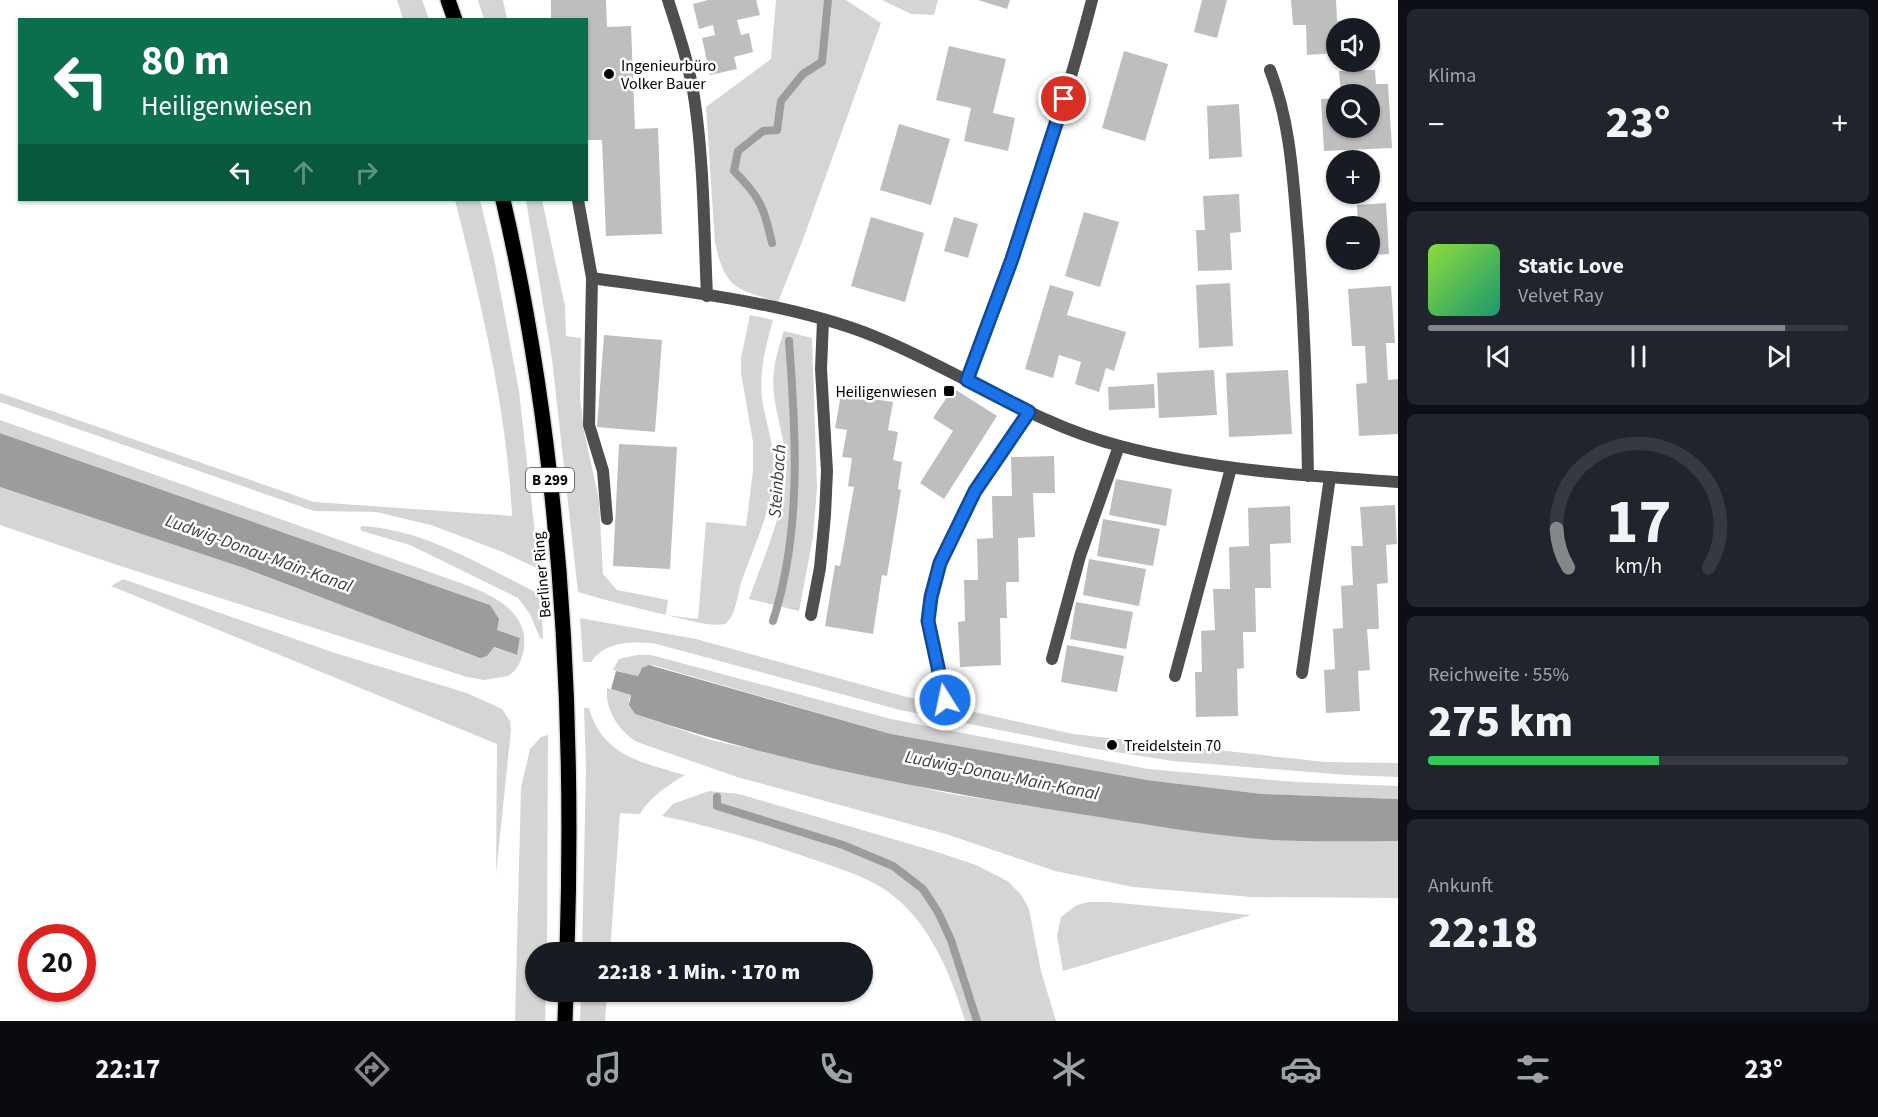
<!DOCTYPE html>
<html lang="de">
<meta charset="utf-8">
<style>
:root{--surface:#171b24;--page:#20242c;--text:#f1f3f6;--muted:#9ea1a6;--line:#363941;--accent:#858687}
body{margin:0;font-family:"Source Sans 3",sans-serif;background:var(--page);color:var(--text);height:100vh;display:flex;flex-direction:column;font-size:22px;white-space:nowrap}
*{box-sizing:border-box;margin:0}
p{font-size:20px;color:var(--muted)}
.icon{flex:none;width:33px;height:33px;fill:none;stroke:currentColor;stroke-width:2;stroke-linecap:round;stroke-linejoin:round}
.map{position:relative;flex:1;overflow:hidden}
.drawer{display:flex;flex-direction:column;gap:9px;padding:9px;background:#0d0f14;width:480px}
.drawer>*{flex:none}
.top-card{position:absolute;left:18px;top:18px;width:570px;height:183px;border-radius:0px;box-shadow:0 2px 4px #0004;background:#0b6e4f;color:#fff;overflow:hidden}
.buttons{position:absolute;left:1326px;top:18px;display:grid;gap:12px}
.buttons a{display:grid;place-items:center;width:54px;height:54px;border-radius:50%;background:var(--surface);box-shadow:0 2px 4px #0004;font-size:30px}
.speed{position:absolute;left:18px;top:924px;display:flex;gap:12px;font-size:30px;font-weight:700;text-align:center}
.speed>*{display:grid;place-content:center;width:78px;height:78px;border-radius:50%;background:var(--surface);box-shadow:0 2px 4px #0004;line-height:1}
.speed .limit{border:9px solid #d22;background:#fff;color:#111}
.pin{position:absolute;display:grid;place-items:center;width:51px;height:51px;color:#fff;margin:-26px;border:3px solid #fff;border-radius:50%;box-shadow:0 2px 6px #0007}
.me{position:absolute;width:66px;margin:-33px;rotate:350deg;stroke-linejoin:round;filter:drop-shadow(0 0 4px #0008)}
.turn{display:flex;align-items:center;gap:21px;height:126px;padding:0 24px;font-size:27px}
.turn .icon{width:78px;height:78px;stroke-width:2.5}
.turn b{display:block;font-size:42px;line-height:51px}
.lanes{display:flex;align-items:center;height:57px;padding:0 24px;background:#0003;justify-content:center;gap:30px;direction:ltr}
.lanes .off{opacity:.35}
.big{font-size:45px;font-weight:800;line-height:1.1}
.drawer .widget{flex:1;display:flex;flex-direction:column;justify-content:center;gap:9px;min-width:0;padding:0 21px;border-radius:9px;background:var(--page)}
.drawer .dial{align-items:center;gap:0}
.dial svg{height:156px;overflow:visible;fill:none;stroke:var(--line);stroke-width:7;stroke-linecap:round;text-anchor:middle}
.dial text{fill:var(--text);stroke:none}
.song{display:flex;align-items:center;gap:18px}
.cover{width:72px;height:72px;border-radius:9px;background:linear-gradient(135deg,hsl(90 70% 55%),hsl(160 70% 35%))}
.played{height:6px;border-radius:3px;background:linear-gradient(90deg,var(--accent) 85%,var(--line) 85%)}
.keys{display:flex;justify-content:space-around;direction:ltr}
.heat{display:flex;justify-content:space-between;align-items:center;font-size:33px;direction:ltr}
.charge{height:9px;border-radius:4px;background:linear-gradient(90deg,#34c759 55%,var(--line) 0)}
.trip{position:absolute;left:525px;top:942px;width:348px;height:60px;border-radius:30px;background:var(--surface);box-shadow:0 2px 4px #0004;font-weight:800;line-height:60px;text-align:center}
.tab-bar{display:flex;height:96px;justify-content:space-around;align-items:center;background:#090b0e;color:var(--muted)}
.tab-bar .icon{width:42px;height:42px}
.tab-bar .on{color:var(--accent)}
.tab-bar b{font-size:27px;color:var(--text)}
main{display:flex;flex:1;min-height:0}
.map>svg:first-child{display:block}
.green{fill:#d5d5d5}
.water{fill:#9c9c9c}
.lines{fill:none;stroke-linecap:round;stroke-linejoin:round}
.stream{stroke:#9c9c9c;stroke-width:8}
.building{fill:#bebebe}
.primary-casing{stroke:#dbdbdb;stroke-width:18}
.lane{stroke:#4e4e4e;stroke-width:12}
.street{stroke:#4e4e4e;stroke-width:12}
.primary{stroke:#000;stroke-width:15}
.route-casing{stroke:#114b97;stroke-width:15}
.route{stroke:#1a73e8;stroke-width:10}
.poi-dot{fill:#000;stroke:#fff;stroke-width:2}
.labels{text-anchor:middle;stroke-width:5;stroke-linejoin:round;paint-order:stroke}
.shield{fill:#fff;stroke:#4c4c4c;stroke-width:1.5}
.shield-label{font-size:15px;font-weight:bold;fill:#000}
.poi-label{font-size:16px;fill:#000;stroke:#fff;text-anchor:start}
.street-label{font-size:16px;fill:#000;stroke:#fff}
.water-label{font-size:18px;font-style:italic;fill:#3d3d3d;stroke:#fff}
</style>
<main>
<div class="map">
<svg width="1398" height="1021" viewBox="0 0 1398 1021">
<rect width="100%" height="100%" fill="#fff"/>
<path class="green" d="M397,0H422L429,19H403Z
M478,0H503L507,19H484Z
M776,0H846L881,23L802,242L778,302C735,288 726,290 715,243L706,107L771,59Z
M882,0H938L934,15L911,14Z
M455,200H480L494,258L519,391L539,569L500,551L431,525L376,512L314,511L0,402V393L314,502L512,516C507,409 481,303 455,200Z
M526,200H542L565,306L566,336L581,338L580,398L584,431L599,500L603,574L617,590L668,600L666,615L698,619L706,522L746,526L753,471V442L741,373V358L750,315L773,320C765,348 758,376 763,405C767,425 773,444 774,464C775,504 754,545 741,583C737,596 736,616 725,624C710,627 693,621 679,618C645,610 611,602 578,592L552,359Z
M784,331L812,338L817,488L813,537L799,611L749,599C763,559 782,518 786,476C788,448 777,422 774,394C771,372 777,352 784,331Z
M0,420L430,572C465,586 530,599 524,648C522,660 518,670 508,676L484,680L467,677L114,564L0,525V487L244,568L480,658L493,647L517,655L520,638L497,630L490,605L0,433Z
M362,526C427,530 484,567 541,595L543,639L540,638L530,614L518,598L410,545L362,531L360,528Z
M123,579L335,653L467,693L502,709L510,721L511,730L496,874L497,744L111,586Z
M580,618L696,639L903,696L1073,734L1325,762L1398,763V777L1346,775L1173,761L1084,747L900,710L653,643C630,642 606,641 591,662H583Z
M651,655L891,719L1148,769L1296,782L1398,786V799L1262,794L1147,780L891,734L653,665L640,671L638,676L613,670L619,659L637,655Z
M607,688L631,695L629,700L635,714L711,740L951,794L1147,824L1270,840L1398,841V898L1252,897L1133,887L1055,871L946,834L737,777L637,742C619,731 605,710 607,688Z
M584,708H589C602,756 643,763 685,775C667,786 651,796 640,814L620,813L610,952H582L586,768Z
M548,735L547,952H536V992H546L545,1021H515L521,788L530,749L541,737Z
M709,791L739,794L934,851L976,865L1009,882L1022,896L1029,909L1041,971L1056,1021H965C952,978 932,928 897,899C875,879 843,870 815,860C765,842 715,827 662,816L673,804Z
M1089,902H1108L1251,915L1063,971L1057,936L1061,917L1077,905Z
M581,992H607L605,1021H580Z"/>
<path class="water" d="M0,433L490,605L499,619L497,630L520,638L517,655L494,647L487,656L480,658L244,568L0,487Z
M649,665L891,734L1147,780L1262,794L1398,799V841C1356,841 1313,842 1271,840C1205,835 1138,823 1073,813C925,790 777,762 635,714L629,705L631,695L611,689L616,671L638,676L642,668Z"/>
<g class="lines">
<path class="stream" d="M772,243C764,207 760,197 734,171L738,151L763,131L777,130L781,101L803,74L822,62L828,0
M773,621C802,531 796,433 789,341
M717,797V806L843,845L893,866L923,889L938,912L951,940L977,1021"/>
</g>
<path class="building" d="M551,0H606L607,27L631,26L635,129L658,128L662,234L606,236L602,140H586V20H551Z
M708,0H756L760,15L737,20L741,35L749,33L753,52L734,57L737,69L710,75L702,38L715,35L713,25L699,29L693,4Z
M978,0H1010L1007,9Z
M1202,0H1227L1217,38L1194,32Z
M1291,0H1336L1337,21L1353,20V28H1336V53L1307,55L1306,25H1293Z
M949,46L1006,59L993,113L1015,118L1008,151L964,141L971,108L936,100Z
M1124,51L1168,64L1145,141L1102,128Z
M1375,70L1376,84H1388L1392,148L1324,151L1321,99L1336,98V128H1370V94H1341L1339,71Z
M1239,104L1242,157L1209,159L1207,106Z
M899,124L950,139L931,205L880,190Z
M1239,194L1241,232L1230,233L1232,270L1198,271L1196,230H1205L1203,196Z
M1386,203L1389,254L1370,255V226H1358L1357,205Z
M1084,212L1119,222L1100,287L1065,276Z
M871,217L924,233L905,302L851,286Z
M954,217L978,224L968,258L944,251Z
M1230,283L1233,346L1199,348L1196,285Z
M1050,285L1074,292L1067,315L1126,332L1114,371L1106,368L1099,392L1075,384L1081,362L1059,355L1053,378L1025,369Z
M1391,286L1395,343H1386L1388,380L1398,379V434L1359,436L1356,384L1367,383L1365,346H1352L1348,289Z
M604,335L662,340L655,432L597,427Z
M1214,370L1217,415L1159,418L1157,373Z
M1288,370L1292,434L1229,437L1226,373Z
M1154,384L1155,408L1109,410L1108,387Z
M953,388L997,416L944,499L920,483L953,431L933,418Z
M841,394L893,402L888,430L898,432L893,460L902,462L898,489L901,490L887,576L882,575L873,634L825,626L835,565L840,566L854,487L848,486L852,458L842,457L847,430L835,428Z
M619,444L677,447L670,569L613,566Z
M1054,456L1055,493H1033L1035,537L1018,538L1019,582H1006L1007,618H1000L1001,665L960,667L958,622L965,621L964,580H978L977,539L993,538L992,496H1012L1011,457Z
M1116,479L1172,489L1166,526L1109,515Z
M1395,505L1397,544L1386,545L1388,583L1377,584L1379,629H1367L1370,670L1358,671L1360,711L1326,713L1324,670L1335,669L1333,629L1343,628L1341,586L1353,585L1351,546H1363L1360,507Z
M1290,506L1291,543L1270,544L1271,588H1255L1256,632H1243L1244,668L1237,669L1238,716L1196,717L1195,672H1202L1201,631L1215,630L1213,589H1230L1229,547L1249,546L1248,508Z
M1103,519L1160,529L1153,566L1097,556Z
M1089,559L1146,569L1139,606L1083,595Z
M1076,602L1133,612L1126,649L1070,639Z
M1067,645L1124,656L1117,692L1061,682Z"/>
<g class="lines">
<defs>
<path id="primary" d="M448,0L455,20
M503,200C560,446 575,700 567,952
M565,1021L566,992"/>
</defs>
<use href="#primary" class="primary-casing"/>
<path class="lane" d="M668,0C679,34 690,67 695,103C704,166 704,232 707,296
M578,200L592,278L589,425L603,471L607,519
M811,615L820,568L825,515L827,471L821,369L823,320
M1052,659L1080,556L1119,446
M1302,673L1330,477
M1175,676L1231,468
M945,700L928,621L931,597L940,563L975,491L1029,412"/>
<path class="street" d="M1270,70C1291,124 1293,180 1298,237C1304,317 1307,396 1308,476
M592,278C682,291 793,303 876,337C958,370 1033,424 1120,446C1211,470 1304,476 1398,482
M967,380C1013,255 1059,129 1092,0"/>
<use href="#primary" class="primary"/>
</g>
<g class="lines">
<defs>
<path id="route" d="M945,700L928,621L931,597L940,563L975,491L1029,412L967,380L1012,259L1064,99"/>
</defs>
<use href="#route" class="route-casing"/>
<use href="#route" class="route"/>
</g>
<g class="poi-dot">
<circle cx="609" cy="74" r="6"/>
<rect x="943" y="385" width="12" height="12" rx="3"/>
<circle cx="1112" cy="745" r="6"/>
</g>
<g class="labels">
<rect class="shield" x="526" y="468" width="48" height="24" rx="4.5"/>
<g class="shield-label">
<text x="550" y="485">B 299</text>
</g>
<g class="poi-label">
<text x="621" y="71">Ingenieurbüro<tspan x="621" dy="18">Volker Bauer</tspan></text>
<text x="937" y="397" text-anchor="end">Heiligenwiesen</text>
<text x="1124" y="751">Treidelstein 70</text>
</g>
<g class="street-label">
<text transform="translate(541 575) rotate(-95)" y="6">Berliner Ring</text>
</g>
<g class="water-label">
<text transform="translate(777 481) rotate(-86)" y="6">Steinbach</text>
<text transform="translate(259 553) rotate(20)" y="6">Ludwig-Donau-Main-Kanal</text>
<text transform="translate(1002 775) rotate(11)" y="6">Ludwig-Donau-Main-Kanal</text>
</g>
</g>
</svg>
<div class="buttons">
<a><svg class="icon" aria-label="sound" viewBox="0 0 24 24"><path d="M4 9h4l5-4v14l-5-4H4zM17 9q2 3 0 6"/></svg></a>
<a><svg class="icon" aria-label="search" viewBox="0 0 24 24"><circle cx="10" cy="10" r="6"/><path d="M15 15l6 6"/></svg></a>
<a>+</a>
<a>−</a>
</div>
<div class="speed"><div class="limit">20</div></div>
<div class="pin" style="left:1064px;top:99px;background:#d93025"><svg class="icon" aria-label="arrive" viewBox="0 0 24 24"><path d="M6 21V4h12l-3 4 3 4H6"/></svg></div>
<svg class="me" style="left:945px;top:700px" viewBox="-20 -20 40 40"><circle r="17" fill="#1a73e8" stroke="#fff" stroke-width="3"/><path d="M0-11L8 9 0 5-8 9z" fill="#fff"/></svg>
<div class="trip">22:18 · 1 Min. · 170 m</div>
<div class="top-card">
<div class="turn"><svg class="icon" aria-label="left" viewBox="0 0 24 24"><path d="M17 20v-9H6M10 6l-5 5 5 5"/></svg><div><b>80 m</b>Heiligenwiesen</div></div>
<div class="lanes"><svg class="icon" aria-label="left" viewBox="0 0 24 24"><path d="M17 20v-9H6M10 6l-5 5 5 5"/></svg><svg class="icon off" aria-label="ahead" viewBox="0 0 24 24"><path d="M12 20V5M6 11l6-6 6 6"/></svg><svg class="icon off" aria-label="right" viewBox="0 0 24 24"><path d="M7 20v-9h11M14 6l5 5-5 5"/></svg></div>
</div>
</div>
<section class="drawer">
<div class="widget"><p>Klima</p>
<div class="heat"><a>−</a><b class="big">23°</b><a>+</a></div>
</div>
<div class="widget">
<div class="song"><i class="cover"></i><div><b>Static Love</b><p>Velvet Ray</p></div></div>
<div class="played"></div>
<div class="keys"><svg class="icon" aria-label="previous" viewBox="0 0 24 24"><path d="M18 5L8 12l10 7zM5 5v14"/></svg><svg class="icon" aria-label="pause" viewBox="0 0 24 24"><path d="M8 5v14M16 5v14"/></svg><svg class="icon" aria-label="next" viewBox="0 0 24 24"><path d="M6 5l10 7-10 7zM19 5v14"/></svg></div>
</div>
<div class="widget dial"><svg viewBox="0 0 100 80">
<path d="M14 69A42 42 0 1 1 86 69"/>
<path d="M14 69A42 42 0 0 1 8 49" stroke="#858687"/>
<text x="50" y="56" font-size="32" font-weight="700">17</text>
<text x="50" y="72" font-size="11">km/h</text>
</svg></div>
<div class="widget"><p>Reichweite · 55%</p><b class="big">275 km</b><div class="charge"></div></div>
<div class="widget"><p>Ankunft</p><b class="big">22:18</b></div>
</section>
</main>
<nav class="tab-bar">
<b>22:17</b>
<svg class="icon on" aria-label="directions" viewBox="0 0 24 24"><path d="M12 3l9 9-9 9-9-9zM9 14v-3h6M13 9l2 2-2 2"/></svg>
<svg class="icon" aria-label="music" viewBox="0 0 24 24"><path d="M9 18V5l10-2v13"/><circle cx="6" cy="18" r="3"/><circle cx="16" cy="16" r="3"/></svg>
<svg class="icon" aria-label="phone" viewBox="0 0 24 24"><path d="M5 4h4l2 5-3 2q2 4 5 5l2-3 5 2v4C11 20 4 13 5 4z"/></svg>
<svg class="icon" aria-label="climate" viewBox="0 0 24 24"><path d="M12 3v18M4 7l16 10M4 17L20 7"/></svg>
<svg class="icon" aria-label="car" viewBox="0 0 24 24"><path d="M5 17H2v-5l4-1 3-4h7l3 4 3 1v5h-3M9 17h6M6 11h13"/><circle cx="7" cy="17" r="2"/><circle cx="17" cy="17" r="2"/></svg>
<svg class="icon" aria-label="filters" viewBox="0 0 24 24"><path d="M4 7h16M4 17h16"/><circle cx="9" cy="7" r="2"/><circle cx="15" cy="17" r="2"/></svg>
<b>23°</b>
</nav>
